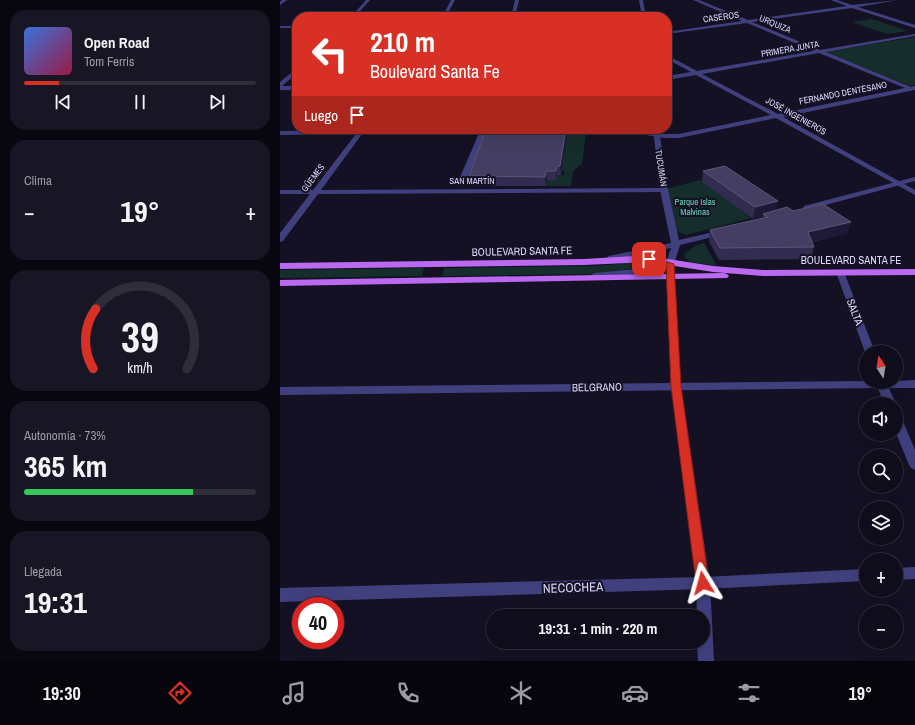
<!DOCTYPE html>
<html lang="es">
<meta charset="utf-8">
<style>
:root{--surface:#0f0d1b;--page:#181624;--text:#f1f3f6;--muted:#9b9ca3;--line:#2f2d3a;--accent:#d93025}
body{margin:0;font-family:"Archivo Narrow",sans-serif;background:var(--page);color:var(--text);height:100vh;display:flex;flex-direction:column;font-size:15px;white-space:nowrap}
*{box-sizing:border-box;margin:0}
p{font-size:13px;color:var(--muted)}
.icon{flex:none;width:22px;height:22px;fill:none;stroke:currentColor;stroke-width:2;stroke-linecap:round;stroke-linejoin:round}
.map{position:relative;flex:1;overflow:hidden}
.drawer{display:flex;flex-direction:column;gap:10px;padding:10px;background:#08070f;width:280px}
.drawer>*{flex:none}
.banner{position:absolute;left:12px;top:12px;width:380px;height:122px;border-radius:16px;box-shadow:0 4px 16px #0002,0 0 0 1px var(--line);background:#d93025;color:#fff;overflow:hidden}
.needle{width:26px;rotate:348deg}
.controls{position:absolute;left:579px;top:345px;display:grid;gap:8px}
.controls a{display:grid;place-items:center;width:44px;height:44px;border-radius:50%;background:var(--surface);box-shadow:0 4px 16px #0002,0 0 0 1px var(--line);font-size:20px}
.speed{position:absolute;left:12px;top:597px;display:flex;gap:8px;font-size:20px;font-weight:700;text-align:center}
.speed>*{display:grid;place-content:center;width:52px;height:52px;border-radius:50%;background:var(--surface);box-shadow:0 4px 16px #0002,0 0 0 1px var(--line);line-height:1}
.speed .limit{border:6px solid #d22;background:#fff;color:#111}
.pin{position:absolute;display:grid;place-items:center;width:34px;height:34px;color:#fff;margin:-17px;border-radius:8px;box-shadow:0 2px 6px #0006}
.me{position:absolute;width:44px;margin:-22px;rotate:352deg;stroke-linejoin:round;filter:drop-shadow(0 0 3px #0008)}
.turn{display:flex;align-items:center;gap:14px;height:84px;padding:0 12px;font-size:18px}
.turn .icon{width:52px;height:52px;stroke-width:2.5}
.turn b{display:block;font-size:28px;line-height:34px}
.then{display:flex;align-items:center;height:38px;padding:0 12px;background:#0003;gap:8px;font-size:15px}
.big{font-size:30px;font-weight:800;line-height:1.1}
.drawer .widget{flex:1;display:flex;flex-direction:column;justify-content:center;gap:6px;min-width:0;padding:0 14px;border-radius:16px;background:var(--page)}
.drawer .dial{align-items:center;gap:0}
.dial svg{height:104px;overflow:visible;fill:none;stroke:var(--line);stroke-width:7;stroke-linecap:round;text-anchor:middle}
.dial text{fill:var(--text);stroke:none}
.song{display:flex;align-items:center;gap:12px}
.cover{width:48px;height:48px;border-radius:6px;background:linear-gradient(135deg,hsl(220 70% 55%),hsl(340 70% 35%))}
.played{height:4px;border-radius:2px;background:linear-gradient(90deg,var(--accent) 15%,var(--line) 15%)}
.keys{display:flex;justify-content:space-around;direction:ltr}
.heat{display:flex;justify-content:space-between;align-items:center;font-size:22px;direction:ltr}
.charge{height:6px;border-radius:3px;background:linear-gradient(90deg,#34c759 73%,var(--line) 0)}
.trip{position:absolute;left:206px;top:609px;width:224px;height:40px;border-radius:20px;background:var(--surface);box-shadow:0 4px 16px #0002,0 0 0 1px var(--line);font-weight:800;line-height:40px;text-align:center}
.dock{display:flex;height:64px;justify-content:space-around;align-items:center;background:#06050b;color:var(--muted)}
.dock .icon{width:28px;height:28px}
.dock .active{color:var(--accent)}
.dock b{font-size:18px;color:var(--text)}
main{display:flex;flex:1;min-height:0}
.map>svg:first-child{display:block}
.green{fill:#152e2c}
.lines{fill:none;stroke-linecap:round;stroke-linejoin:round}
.minor{fill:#41407f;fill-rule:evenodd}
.tertiary{fill:#41407f;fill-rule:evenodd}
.primary{fill:#bc69f1;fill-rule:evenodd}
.wall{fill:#322c50}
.shaded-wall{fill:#1e1937}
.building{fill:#443e62;stroke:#5c567a}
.route{fill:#d93025;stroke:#8d1f18}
.labels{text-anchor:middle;stroke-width:4;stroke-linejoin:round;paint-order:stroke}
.far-street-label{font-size:9px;fill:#dbd8fb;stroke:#141124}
.far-park-label{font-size:9px;fill:#6ad5b8;stroke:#141124}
.street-label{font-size:11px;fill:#dbd8fb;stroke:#141124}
.near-street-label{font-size:13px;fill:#dbd8fb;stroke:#141124}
</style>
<main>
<section class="drawer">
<div class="widget">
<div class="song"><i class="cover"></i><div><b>Open Road</b><p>Tom Ferris</p></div></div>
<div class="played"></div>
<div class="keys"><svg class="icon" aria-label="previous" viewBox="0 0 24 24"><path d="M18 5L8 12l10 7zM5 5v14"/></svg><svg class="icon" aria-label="pause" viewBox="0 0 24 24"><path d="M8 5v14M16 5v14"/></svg><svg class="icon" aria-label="next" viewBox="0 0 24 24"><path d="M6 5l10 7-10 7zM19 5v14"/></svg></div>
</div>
<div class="widget"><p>Clima</p>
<div class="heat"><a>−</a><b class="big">19°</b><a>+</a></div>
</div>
<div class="widget dial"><svg viewBox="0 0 100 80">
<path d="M14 69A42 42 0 1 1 86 69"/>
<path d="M14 69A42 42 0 0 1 16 23" stroke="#d93025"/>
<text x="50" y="56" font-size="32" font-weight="700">39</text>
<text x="50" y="72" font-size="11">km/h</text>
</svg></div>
<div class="widget"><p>Autonomía · 73%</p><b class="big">365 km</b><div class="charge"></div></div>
<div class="widget"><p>Llegada</p><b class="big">19:31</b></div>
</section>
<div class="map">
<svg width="635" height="661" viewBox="0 0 635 661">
<rect width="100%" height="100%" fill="#141124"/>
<path class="green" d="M592,19L628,31L607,34L572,22Z
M635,37V85L630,86L546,52Z
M287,134H306L302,164L293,171L291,186H266L267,180H276L277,175H284V171H248L284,155Z
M420,180L471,218L406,235L392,229L386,189Z
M424,243L437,266L410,262L405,258L404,254L415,246Z
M359,262L362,263L365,267L311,274L162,276L164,268L316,266Z
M144,268L142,276L0,278V270Z"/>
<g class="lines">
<path class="minor" d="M2,0H7L0,5V2Z
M86,0H90L75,17H71Z
M171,0H175L166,17H162Z
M235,0H239L235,17H231Z
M413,0H419L468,20L567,6L551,0H557L572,5L618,0L578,7L635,25V28L572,8L472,22L540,50L635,34V36L546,52L631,87L635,86V90L503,117L635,190V195L496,118L399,138H384L353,133L272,132V130L274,129H353L384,134H399L491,115L416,75L387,80V76L411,72L387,59V55L417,71L534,51L467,23L387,34V32L462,21ZM539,53L625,88L498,114L422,74Z
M0,26H17V28H0Z
M17,68V73L2,86H17V90H0V82Z
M80,129H86L85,130L218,129L221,131L218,133H205L186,182L182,184L178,182L199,133L82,134L41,190L384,188L388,190L384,192L38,194L3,241L0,242V233L30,194H0V190H33L76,134L0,135V131L79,130Z
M560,269L564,272L595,352H586V354L585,352L556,272Z
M635,380V388H609L616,404H604L598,388L0,395V387L586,381L616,382V381Z
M616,415L620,416L622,419L635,450V470L631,468L629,465L616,433Z
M635,567V579L616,580V568Z
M586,569V581L423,589L0,602V588L423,577Z"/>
<path class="tertiary" d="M359,0H363L366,17H362Z
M373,129H379L388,190L399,240L442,230L446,232L445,234L400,245L394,264L401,386L430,583L434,661H418L417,642H423V616H417L416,583L391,386L386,268L367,274L315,279L310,276L315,273L366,268L386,262L391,248L329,262L325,259L329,256L391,243L380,190Z
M635,177V181L527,210L523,208L524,206Z"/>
<path class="primary" d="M355,256H369L433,266L483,270L635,269V275L483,276L433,272L369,262L304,265L0,269V263L304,259Z
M444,273L447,274L449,276L447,278L0,286V280Z"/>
</g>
<path class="wall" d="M287,135L281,175H277V180H267L266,186H190L189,176Z
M423,171L497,210L513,211L568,233L532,242L534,247L531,259L439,260L429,241L430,230L483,218V216L473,219L422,182Z"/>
<path class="shaded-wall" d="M286,129H287V135L281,175L280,166Z
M277,166V180L276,171Z
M266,171L267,180L266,186L265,177Z
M498,201L496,212L483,214V216L473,219L475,207Z
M571,222L568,233L525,243L528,232Z"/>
<path class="building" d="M206,129H286L280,166H277L276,171H266L265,177L189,176Z
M445,166L498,201L475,207L423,171Z
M543,204L571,222L528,232L534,247L440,248L430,230L488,217L483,214L507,207L513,211Z"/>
<path class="route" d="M369,257L394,264L401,386L429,583L427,587L423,589L418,587L416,583L391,386L386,265L366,261V258Z"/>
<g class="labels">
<g class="far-street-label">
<text transform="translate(441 17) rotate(-8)" y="3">CASEROS</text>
<text transform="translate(495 24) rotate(22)" y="3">URQUIZA</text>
<text transform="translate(510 49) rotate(-10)" y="3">PRIMERA JUNTA</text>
<text transform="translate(563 93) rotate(-11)" y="3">FERNANDO DENTESANO</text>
<text transform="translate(516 116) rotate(29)" y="3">JOSÉ INGENIEROS</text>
<text transform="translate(381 168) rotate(81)" y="3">TUCUMÁN</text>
<text transform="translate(33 178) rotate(-53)" y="3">GÜEMES</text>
<text x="192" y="184">SAN MARTÍN</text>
</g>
<g class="far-park-label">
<text x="415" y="205">Parque Islas<tspan x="415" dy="10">Malvinas</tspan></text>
</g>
<g class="street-label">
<text transform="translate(242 251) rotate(-1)" y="4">BOULEVARD SANTA FE</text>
<text x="571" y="264">BOULEVARD SANTA FE</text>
<text transform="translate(575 312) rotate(69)" y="4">SALTA</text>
<text transform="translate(317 387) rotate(-1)" y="4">BELGRANO</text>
</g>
<g class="near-street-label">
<text transform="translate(293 587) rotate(-2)" y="5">NECOCHEA</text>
</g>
</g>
</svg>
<div class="controls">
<a><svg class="needle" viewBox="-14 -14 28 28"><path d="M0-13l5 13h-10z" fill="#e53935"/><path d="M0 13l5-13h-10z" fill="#9b9ca3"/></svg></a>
<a><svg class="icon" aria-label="sound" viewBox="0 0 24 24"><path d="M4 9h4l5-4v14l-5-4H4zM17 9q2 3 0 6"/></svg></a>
<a><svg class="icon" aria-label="search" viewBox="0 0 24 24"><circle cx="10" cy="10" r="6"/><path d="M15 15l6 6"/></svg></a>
<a><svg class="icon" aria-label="layers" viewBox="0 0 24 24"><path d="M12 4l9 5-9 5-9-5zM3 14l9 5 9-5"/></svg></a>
<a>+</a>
<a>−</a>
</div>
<div class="speed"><div class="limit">40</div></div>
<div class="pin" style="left:369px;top:259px;background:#d93025"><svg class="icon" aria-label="arrive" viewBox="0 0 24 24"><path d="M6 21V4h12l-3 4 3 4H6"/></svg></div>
<svg class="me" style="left:423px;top:583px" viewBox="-20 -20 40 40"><path d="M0-17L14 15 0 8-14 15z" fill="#d93025" stroke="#fff" stroke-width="4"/></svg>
<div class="trip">19:31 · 1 min · 220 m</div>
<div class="banner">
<div class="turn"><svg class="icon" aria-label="left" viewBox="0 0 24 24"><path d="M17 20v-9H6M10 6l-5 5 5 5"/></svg><div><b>210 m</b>Boulevard Santa Fe</div></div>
<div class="then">Luego<svg class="icon" aria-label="arrive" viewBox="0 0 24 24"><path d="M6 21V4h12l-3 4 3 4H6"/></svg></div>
</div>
</div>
</main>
<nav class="dock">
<b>19:30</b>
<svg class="icon active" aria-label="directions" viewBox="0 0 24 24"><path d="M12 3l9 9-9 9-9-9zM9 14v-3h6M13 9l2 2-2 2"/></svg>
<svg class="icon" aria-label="music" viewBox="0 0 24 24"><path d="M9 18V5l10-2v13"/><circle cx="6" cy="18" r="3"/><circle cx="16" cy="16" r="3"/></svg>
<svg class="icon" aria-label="phone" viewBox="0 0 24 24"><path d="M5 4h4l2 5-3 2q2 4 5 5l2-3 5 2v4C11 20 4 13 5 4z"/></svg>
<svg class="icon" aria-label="climate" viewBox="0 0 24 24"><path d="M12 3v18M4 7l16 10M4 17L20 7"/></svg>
<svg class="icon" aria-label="car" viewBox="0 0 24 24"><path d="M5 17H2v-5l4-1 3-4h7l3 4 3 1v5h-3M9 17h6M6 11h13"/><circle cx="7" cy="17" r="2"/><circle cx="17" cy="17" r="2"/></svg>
<svg class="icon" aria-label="filters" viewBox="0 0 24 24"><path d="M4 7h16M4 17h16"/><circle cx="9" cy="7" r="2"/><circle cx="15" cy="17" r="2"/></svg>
<b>19°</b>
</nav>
